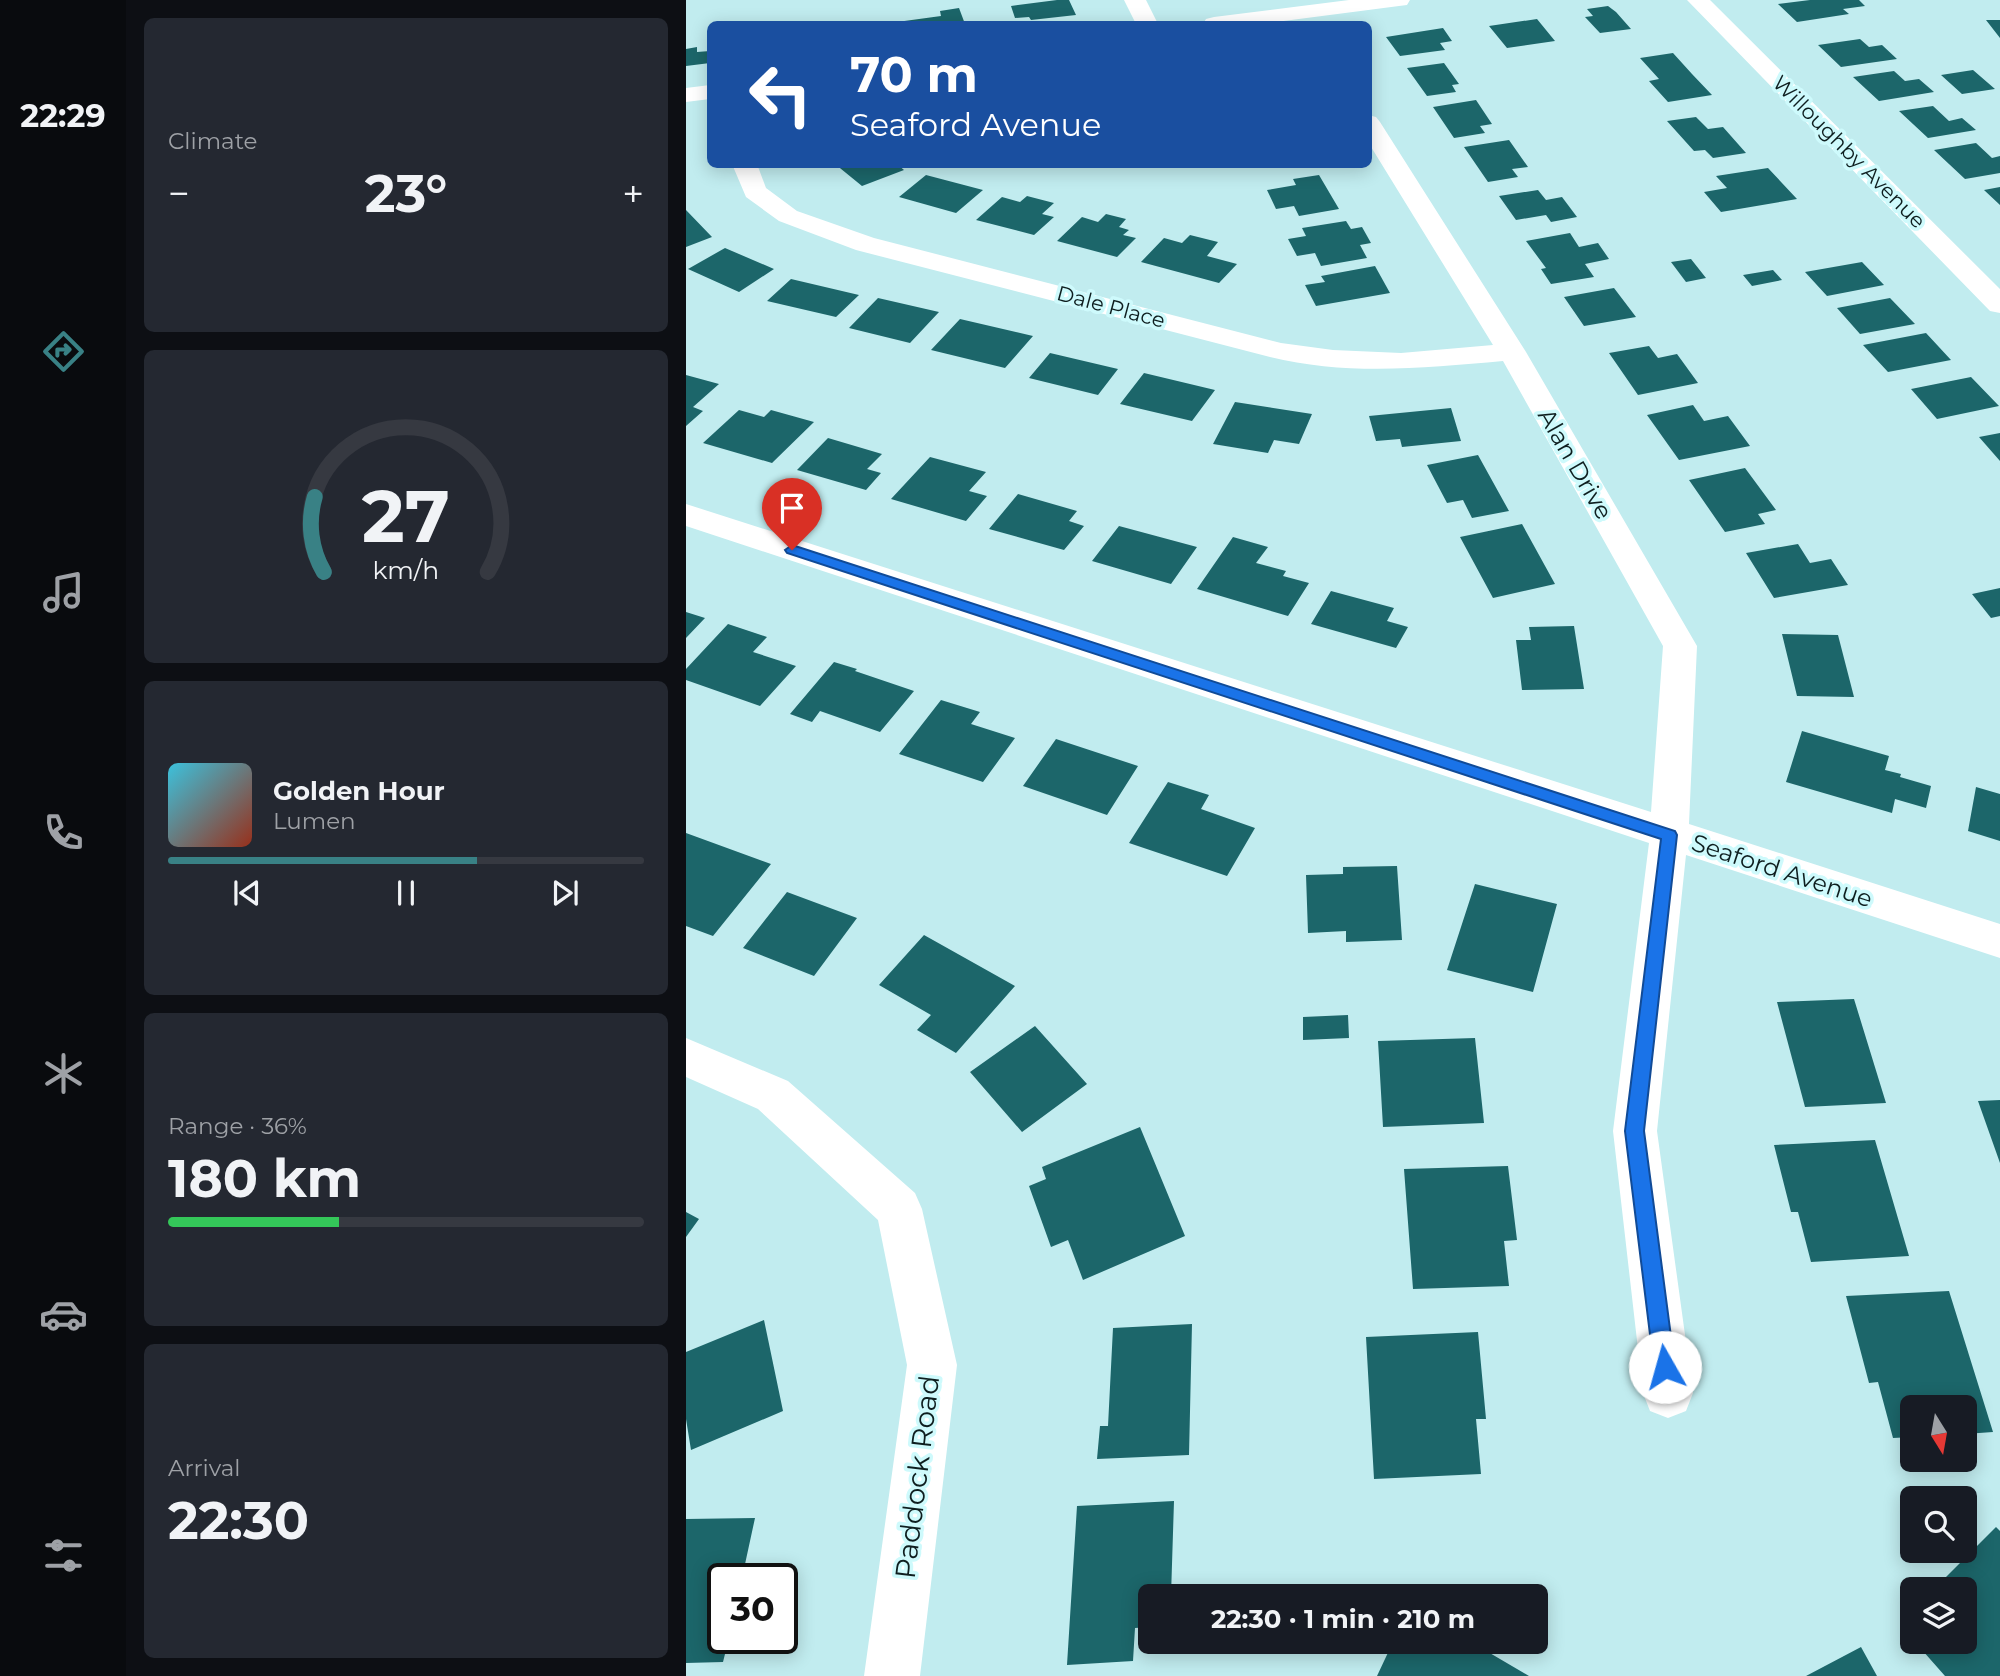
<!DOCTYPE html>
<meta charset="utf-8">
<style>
:root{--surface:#171b24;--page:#242831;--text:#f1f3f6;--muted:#9ea1a6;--line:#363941;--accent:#398185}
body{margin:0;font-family:Montserrat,sans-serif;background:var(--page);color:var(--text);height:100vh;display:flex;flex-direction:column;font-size:26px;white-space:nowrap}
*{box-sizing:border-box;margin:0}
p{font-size:23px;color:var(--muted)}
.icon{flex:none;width:38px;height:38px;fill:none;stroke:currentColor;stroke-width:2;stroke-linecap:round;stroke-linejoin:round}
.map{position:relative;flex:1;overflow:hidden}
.sheet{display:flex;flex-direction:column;gap:18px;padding:18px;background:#0d0f14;width:560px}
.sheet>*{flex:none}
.banner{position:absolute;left:21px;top:21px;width:665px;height:147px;border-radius:10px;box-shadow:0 4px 18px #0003;background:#1a4fa0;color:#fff;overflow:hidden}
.needle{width:46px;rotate:169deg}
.fabs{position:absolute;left:1214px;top:1395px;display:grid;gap:14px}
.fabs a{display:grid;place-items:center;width:77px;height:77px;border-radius:10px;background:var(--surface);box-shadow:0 4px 18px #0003;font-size:35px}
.speed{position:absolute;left:21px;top:1563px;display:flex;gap:14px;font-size:35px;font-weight:700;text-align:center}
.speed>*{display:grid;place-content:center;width:91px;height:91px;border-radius:50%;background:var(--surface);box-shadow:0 4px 18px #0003;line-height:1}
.speed .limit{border:4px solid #111;border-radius:10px;background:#fff;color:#111}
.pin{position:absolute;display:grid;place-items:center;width:60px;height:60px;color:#fff;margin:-72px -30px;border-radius:50% 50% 50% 0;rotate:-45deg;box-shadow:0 0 7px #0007}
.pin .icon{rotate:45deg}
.me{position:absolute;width:77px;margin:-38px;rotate:353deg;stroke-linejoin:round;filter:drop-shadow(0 0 5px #0008)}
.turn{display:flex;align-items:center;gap:24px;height:147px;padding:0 28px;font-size:32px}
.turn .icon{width:91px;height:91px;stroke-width:2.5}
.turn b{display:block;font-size:49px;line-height:60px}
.big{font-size:52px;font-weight:700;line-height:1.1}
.sheet .tile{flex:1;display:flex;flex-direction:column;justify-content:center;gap:10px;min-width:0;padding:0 24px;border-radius:10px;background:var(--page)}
.sheet .dial{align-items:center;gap:0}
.dial svg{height:182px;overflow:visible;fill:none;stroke:var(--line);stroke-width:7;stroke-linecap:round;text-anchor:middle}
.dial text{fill:var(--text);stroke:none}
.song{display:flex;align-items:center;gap:21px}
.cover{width:84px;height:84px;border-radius:10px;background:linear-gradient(135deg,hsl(190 70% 55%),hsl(10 70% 35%))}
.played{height:7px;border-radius:4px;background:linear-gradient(90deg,var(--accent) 65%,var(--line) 65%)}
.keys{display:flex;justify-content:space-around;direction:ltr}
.heat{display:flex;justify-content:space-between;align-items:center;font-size:38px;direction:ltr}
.charge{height:10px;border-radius:5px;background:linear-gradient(90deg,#34c759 36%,var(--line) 0)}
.trip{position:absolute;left:452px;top:1584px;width:410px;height:70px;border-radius:10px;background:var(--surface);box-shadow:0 4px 18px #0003;font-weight:700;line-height:70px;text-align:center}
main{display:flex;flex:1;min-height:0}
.menu{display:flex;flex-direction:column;width:126px;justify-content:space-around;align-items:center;background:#090b0e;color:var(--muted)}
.menu .icon{width:49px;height:49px}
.menu .on{color:var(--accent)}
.menu b{font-size:32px;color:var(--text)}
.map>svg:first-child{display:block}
.building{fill:#1c666a}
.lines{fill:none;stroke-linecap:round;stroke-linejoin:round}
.minor{fill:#fff;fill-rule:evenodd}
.route{fill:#1a73e8;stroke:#114b97;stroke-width:2}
.labels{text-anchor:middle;stroke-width:7;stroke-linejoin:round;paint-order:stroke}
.far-street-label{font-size:21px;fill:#0e1e1f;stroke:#cefafc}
.street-label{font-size:24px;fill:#0e1e1f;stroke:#cefafc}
.near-street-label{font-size:28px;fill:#0e1e1f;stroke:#cefafc}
</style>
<main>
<nav class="menu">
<b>22:29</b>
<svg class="icon on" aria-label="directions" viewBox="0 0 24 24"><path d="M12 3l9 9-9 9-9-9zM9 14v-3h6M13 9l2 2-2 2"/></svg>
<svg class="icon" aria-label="music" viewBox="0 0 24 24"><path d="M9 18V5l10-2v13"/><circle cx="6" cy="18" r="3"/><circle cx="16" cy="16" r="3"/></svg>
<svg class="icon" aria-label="phone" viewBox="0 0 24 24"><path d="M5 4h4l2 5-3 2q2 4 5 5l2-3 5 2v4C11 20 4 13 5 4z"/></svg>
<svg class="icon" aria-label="climate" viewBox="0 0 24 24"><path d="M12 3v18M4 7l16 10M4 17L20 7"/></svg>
<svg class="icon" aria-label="car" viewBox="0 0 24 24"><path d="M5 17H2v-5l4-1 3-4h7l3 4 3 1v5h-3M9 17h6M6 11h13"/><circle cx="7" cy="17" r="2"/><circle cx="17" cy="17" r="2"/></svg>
<svg class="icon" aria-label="filters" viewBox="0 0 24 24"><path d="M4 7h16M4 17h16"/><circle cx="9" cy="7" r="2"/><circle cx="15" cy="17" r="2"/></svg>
</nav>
<section class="sheet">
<div class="tile"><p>Climate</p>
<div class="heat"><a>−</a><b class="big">23°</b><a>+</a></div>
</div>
<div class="tile dial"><svg viewBox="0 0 100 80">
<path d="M14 69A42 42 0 1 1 86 69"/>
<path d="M14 69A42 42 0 0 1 10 36" stroke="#398185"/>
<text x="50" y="56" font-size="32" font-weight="700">27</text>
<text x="50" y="72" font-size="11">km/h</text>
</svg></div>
<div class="tile">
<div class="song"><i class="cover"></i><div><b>Golden Hour</b><p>Lumen</p></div></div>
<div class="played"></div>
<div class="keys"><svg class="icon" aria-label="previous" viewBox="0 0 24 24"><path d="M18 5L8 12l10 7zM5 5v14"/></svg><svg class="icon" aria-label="pause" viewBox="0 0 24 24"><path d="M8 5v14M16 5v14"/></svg><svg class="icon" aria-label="next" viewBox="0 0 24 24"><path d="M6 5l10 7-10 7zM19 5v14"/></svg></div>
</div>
<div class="tile"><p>Range · 36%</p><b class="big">180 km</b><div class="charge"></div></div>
<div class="tile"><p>Arrival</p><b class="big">22:30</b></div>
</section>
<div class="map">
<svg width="1314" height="1676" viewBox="0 0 1314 1676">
<rect width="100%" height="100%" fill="#c1ecef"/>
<path class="building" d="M371,0H383L390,15L345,20L343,17L329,18L325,6Z
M1124,0H1173L1179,6L1157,9L1163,14L1111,22L1092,4Z
M922,6L930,12L945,29L914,33L899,17L907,16L901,9Z
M273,8L279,24H212L211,22L255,16L254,11Z
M851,19L869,41L821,48L803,26Z
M1300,20H1314V38Z
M757,28L766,41L754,43L759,50L714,56L700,37Z
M1174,39L1183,47L1196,45L1211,59L1155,67L1132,45Z
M11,47V52L24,51V63L0,66V49Z
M987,53L1006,74L1026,95L982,102L963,81L973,79L954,58Z
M758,63L773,84L766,85L770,92L741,96L721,68Z
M1287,70L1309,89L1276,94L1255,75Z
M1208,71L1219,81L1233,79L1248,92L1193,101L1167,77Z
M790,100L806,124L794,126L799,133L768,138L747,107Z
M1247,106L1263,121L1276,118L1290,130L1242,138L1213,111Z
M1010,117L1022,129L1037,127L1060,153L1027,158L1019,150L1008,151L981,121Z
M823,140L842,167L826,169L832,177L802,182L778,147Z
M1290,143L1306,158L1314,156V173L1279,179L1248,150Z
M149,164H211L218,170L176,186Z
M1082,168L1111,199L1035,212L1018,192L1041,188L1030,176Z
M240,175L297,190L270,213L213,197Z
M633,175L653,209L613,216L608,206L590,209L581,190L610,185L607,179Z
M1314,187V205L1298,190Z
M852,190L860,200L876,197L891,217L865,222L860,215L830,220L813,196Z
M341,196L368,203L356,214L368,217L348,235L290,220L316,197L334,202Z
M0,210L26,237L0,247Z
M420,214L440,219L433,227L443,230L437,235L450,238L431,257L371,241L396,217L412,222Z
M660,221L665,229L676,227L685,243L674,245L681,258L635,266L629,253L611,256L602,239L620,236L616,228Z
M884,233L893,247L912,243L923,259L899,264L908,277L865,284L855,269L860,268L840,241Z
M504,235L532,242L521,256L551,264L533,283L455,262L478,238L496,243Z
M39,248L88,269L53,292L2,269Z
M1005,259L1020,278L1000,282L985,262Z
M1176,262L1198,285L1141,296L1119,272Z
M689,266L704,293L630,306L619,285L639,282L635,276Z
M1087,270L1096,280L1066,286L1057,275Z
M105,279L173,295L150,317L81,301Z
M928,288L950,317L898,326L878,297Z
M192,298L253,312L224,343L163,328Z
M1204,298L1229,324L1174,334L1151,308Z
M274,319L347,336L319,368L245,350Z
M1240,333L1265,360L1202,372L1177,345Z
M963,346L972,358L991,354L1012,383L952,395L923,353Z
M364,353L432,369L412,395L343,378Z
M458,373L529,390L506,421L434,404Z
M0,375L33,384L7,407L17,411L0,426Z
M1285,377L1313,406L1251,419L1225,389Z
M549,402L626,414L613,444L588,440L582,453L527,444Z
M1007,405L1018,421L1042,416L1064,446L993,460L961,415Z
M765,408L775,441L716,447L714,439L690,441L683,416Z
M53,410L78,417L85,410L128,422L86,463L17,443Z
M1314,433V461L1293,437Z
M142,438L196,454L181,469L195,473L180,490L111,470Z
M792,455L813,493L823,511L786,518L777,500L761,503L741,465Z
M244,457L300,472L283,491L301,496L280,521L205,499Z
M1059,468L1090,510L1072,514L1079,524L1039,532L1003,480Z
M332,494L391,511L383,521L398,526L378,550L303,529Z
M836,524L869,584L807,598L774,537Z
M433,526L511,547L485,584L406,561Z
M547,537L582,547L570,563L600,571L597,576L623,583L602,616L511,589Z
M1112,544L1124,563L1145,559L1162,585L1088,598L1060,553Z
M1314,588V616L1305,618L1286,594Z
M645,591L708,608L701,621L722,627L710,648L625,624Z
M0,612L19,618L0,638Z
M42,624L81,637L67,652L110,666L74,706L0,680V669Z
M888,626L898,689L836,690L830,640H845L843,627Z
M1096,634L1152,635L1168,697L1111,696Z
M148,662L171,669L169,671L228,691L194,732L134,711L126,722L104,714Z
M255,700L294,712L285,724L329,738L297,782L213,754Z
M1116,731L1203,756L1199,770L1215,774L1214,777L1245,786L1240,808L1209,799L1206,813L1100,782Z
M370,739L452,766L421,815L337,786Z
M482,782L523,795L515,809L569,828L541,876L443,843Z
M1290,787L1314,794V841L1282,831Z
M0,833L85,864L27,936L0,926Z
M711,866L716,940L660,942V931L622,933L620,875L657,874V867Z
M789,884L871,904L847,992L761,970Z
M101,892L171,918L128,976L57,948Z
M238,935L329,986L270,1053L231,1030L245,1015L193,985Z
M1168,999L1200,1103L1119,1107L1091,1002Z
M662,1015L663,1038L617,1040V1017Z
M349,1026L401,1084L336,1132L284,1072Z
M789,1038L798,1123L697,1127L692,1041Z
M1314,1100V1163L1292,1101Z
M454,1127L499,1236L397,1280L382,1240L365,1247L343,1186L360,1179L356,1167Z
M1189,1140L1223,1256L1125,1262L1112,1212H1105L1088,1145Z
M822,1166L831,1240L818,1241L823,1286L727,1289L718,1169Z
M0,1212L13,1219L0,1237Z
M1263,1291L1307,1432L1279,1434V1407H1227V1437L1207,1438L1192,1382L1183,1383L1160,1296Z
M78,1320L97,1411L5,1450L0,1419V1352Z
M506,1324L503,1455L411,1459L414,1426H422L427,1328Z
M792,1332L800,1419H790L795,1474L688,1479L680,1337Z
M488,1501L485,1596H464V1627L449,1628L447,1661L381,1665L391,1506Z
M69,1518L56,1578H37V1638H43L37,1662L0,1663V1519Z
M1310,1527L1314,1531V1676H1259L1229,1642H1279V1589H1248Z
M1227,1610V1639L1214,1624Z
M707,1642H785L843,1676H691Z
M1175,1647L1191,1676H1120Z"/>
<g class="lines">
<path class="minor" d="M438,0H460L472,24H450Z
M663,0H724L721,5L713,6L575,24H517L520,19L528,17Z
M1001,0H1024L1314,289V313L1304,311Z
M24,85V99L0,102V88Z
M682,115L690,117L694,122L840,352L1011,646L1003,824L1314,924V958L1000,855L971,1131L1007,1393L1000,1411L982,1418L964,1411L957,1393L927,1131L963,843L0,526V504L965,812L977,646L817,361C739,368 661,376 584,357L170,250L93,221L60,197L46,164H71L80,188L111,211L188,238L595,343L647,350L715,353L807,345L682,142Z
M0,1038L102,1081L229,1193L236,1209L271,1365L234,1676H178L221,1365L192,1220L72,1109L0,1077Z"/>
</g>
<path class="route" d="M106,545L989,831L991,835L958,1131L989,1367L986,1374L979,1377L971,1374L968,1367L939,1131L975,839L101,553L99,550Z"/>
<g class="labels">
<g class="far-street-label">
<text transform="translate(1163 152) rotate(45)" y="7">Willoughby Avenue</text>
<text transform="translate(425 307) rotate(15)" y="7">Dale Place</text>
</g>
<g class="street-label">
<text transform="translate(889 464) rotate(60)" y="8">Alan Drive</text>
<text transform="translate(1096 871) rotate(18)" y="8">Seaford Avenue</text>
</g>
<g class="near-street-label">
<text transform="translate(231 1477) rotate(-83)" y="10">Paddock Road</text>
</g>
</g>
</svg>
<div class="fabs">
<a><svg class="needle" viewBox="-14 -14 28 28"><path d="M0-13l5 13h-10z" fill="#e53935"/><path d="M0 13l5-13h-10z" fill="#9ea1a6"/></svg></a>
<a><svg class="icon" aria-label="search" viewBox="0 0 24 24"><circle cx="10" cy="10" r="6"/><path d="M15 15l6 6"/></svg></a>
<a><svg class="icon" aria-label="layers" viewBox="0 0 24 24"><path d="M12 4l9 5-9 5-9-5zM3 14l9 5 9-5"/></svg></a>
</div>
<div class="speed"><div class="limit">30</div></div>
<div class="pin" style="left:106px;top:550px;background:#d93025"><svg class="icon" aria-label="arrive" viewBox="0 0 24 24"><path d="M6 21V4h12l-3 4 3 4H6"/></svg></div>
<svg class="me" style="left:979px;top:1367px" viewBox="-20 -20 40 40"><circle r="19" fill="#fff"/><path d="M0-13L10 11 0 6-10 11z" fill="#1a73e8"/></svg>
<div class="trip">22:30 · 1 min · 210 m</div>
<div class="banner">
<div class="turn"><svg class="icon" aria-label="left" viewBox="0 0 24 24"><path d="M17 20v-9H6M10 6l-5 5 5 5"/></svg><div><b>70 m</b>Seaford Avenue</div></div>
</div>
</div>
</main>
